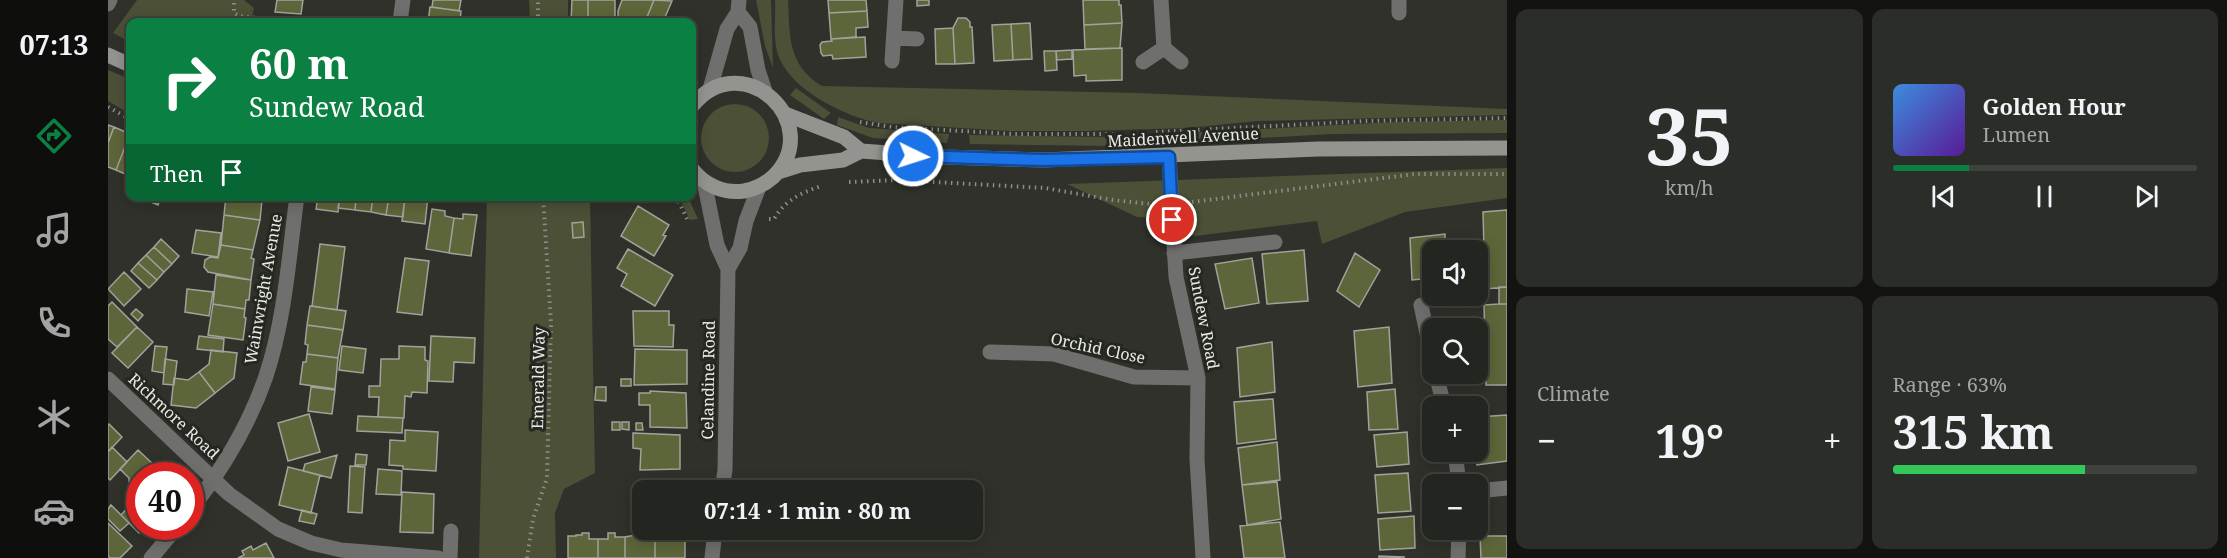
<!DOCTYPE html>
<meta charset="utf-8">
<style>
:root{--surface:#232520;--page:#2b2d29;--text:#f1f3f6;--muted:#a3a5a5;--line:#40423e;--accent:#0b8043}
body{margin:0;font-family:"Noto Serif",serif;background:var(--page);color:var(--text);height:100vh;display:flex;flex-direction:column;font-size:22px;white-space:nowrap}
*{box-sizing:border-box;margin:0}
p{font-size:20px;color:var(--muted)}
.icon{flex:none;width:33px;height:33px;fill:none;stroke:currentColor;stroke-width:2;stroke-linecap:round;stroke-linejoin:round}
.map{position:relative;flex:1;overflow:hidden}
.side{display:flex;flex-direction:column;gap:9px;padding:9px;background:#131412;width:720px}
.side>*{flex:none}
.banner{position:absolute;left:18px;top:18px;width:570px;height:183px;border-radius:12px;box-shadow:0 3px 15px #0003,0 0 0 2px var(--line);background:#0b8043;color:#fff;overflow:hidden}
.controls{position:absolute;left:1314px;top:240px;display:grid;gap:12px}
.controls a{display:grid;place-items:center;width:66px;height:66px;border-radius:12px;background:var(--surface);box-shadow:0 3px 15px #0003,0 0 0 2px var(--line);font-size:30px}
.speed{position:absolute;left:18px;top:462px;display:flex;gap:12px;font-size:30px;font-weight:700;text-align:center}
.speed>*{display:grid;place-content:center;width:78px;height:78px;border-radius:50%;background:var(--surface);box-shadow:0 3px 15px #0003,0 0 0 2px var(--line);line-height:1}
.speed .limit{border:9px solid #d22;background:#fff;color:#111}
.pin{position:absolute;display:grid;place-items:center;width:51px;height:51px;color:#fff;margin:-26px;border:3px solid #fff;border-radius:50%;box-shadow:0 2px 6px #0007}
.me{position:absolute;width:66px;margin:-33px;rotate:94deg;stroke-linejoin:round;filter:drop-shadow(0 0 4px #0008)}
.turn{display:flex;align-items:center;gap:21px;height:126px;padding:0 24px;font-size:27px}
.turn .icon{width:78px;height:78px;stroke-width:2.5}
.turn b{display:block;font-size:42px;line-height:51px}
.then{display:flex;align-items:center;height:57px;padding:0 24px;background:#0003;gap:12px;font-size:22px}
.big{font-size:45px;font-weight:700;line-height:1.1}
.side .card{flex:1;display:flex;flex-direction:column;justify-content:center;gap:9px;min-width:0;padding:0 21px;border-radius:12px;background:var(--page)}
.side .dial{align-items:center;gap:0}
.dial b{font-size:78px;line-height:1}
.song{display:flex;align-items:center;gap:18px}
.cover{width:72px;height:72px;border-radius:9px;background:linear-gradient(135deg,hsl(210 70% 55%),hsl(270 70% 35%))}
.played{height:6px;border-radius:3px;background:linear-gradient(90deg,var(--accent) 25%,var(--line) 25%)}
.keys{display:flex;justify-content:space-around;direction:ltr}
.heat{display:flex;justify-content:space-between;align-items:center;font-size:33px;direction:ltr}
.charge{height:9px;border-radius:4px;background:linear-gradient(90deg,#34c759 63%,var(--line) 0)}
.side .tiles{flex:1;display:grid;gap:9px;grid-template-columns:repeat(2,1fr)}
.trip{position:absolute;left:524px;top:480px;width:351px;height:60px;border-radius:12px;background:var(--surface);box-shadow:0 3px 15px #0003,0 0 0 2px var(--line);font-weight:700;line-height:60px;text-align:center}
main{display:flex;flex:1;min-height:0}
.tab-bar{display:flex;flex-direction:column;width:108px;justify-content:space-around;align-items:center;background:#0e0f0d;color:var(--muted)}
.tab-bar .icon{width:42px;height:42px}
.tab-bar .selected{color:var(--accent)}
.tab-bar b{font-size:27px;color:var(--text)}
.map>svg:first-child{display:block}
.green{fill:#4b5037}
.building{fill:#5d653a;stroke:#a1a39b;stroke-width:1.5}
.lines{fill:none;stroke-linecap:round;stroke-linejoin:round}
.path{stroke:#8e8f8a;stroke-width:4;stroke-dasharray:1.5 4.5;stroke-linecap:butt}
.lane{stroke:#6f706d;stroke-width:15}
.street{stroke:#6f706d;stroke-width:15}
.secondary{stroke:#93948f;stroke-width:15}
.route-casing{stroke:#114b97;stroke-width:15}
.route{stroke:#1a73e8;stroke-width:10}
.labels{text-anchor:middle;stroke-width:6;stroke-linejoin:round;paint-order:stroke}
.street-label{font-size:16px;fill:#eaebe7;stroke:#252721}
</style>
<main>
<nav class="tab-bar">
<b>07:13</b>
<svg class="icon selected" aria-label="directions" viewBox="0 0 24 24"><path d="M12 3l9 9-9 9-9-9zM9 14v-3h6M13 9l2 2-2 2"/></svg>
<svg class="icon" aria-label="music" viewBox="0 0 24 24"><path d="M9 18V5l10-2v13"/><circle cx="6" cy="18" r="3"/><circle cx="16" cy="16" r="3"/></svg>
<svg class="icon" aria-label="phone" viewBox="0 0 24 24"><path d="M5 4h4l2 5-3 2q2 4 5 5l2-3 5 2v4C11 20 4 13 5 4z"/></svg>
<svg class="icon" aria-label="climate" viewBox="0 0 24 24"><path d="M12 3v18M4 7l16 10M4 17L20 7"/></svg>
<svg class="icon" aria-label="car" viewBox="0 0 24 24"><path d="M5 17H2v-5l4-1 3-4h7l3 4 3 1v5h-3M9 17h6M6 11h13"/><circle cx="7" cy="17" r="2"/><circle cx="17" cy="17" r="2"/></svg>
</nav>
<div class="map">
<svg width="1399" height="558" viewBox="0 0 1399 558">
<rect width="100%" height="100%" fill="#2f312a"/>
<path class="green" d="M29,0H136L146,8L143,22L119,20L118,22H22V42L5,33Z
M421,0H460V22H422Z
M648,0H663L665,68L657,46Z
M667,0H680C682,35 679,65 714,86L1030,93L1399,109V115L1149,121L1080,128L978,131H902L771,123C737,117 678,88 669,51C665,35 668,16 667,0Z
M0,70L22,79V114L0,101Z
M688,88L723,113L716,119L682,95Z
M593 138a34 34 0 1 1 68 0a34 34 0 1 1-68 0Z
M730,117L761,128L841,134L839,143L765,138L729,125Z
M1399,120V133H1396L1225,134L1003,146L862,144L861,135L1002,137L1286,122Z
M1399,168V198L1297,212L1214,244L1209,221L1087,236L1044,218L1029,217L959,184Z
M379,197H482L487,473L456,489L447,513L448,558H371Z
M571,197H580L590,219L582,220Z"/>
<path class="building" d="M169,0H195L193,14L167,12Z
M325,0H353L351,11L324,7Z
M464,0H480V22H463Z
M480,0H507V22H480Z
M514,0H546L537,22H510V11Z
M546,0L564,1L555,22H537Z
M720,0H758L759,11L721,13Z
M809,0H821V5L809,6Z
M975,0H1011V5H1013L1014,23L976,25Z
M322,7L353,11L352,22H320Z
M759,11L760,27L748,28V37L723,39L721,13Z
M850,18H858L862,22V27H864L866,63L847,64L845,28Z
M922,23L924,59L905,60L903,24Z
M1014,23L1012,48L977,49L976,25Z
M903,24L905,60L886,61L884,25Z
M845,28L847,64H828L827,29Z
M757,37L758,57L725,59L724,55L715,56L713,53L712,45L714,42L724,41L723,39Z
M1014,48V80L978,81V75L966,76L965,50Z
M964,50V59L949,60L948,51Z
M936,51H948L949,70L937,71Z
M0,125L6,127L0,143Z
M6,127L22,134L8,170L0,167V143Z
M22,134V176L8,170Z
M37,196H53L50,205L36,199Z
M118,196H151V199L154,200L152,220L116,215Z
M210,196H232L230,212L208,209Z
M232,196H248L247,210L230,208Z
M248,196H265L263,212L247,210Z
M265,196H281L278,215L263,212Z
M281,196H297L295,217L278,215Z
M297,196H320L317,224L294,221Z
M530,206L561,225L555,235L558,236L546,256L513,236Z
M324,209L337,211V216L346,218L341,253L318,249Z
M1399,210V287L1377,289L1375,212Z
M355,214L369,215L363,256L341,253L346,218L355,219Z
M116,215L152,220L145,250L113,245Z
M475,222L476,237L465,238L464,223Z
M88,230L113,233L110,257L84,253Z
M1337,234V250H1324V278L1304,280L1302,238Z
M53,239L71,256L64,264L46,247Z
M212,244L237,247L229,310L204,306Z
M113,245L145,250L143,258L146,259L143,280L100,272L96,267L97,260L102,257L110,258Z
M46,247L64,264L56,272L38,255Z
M520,249L565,275L547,306L513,286L519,274L509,268Z
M1196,250L1200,301L1159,304L1154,254Z
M1247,253L1272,270L1251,307L1229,291Z
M38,255L56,272L49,280L30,263Z
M297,258L321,261L314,315L289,312Z
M1144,258L1151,303L1117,309L1107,264Z
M30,263L49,280L41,288L23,271Z
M16,272L33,289L16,306L0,289Z
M108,275L143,280L141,300H138L137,309L105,304Z
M1391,287H1399V304H1391Z
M79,289L105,292L101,316L77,312Z
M4,302L29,327L9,347L0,339V306Z
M105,304L137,309L136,317L138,318L135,340L100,335Z
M1391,304H1399V385H1378L1376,305Z
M202,306L238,311L235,330L199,325Z
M28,309L35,315L30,321L23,314Z
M525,311H561V325H566L565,347L526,346Z
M199,325L235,330L230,358L199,354L200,345L197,344Z
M29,327L45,342L20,368L4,353Z
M1281,327L1284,383L1250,387L1246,331Z
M91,336L116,339L115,352L89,349Z
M323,336L367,338L366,363L346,362L345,382L321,381Z
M1164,342L1167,392L1132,397L1129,348Z
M47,346L59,347L56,373L44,371Z
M234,346L258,349L255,373L231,370Z
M291,346L317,347V360L320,361L319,393L304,392L303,397L297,396L296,418L270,417L271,397H261V386H272L273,359H291Z
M527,349L579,350V384L526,385Z
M103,350L129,353L126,378L107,393L91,372L101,364Z
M199,354L230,358L227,389L192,384L195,362H198Z
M57,359L69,361L66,385L55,384Z
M91,372L107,393L88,408L63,405L66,378L80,380Z
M513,379H523V386H513Z
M203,387L227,390L224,414L200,411Z
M488,387H498V401L487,400Z
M1287,389L1290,429L1261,430L1259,392Z
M542,391L578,393L579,428L542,427V405H531V393H542Z
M1165,399L1168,439L1129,444L1126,402Z
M201,414L212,452L180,461L170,423Z
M1399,415V461L1369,465L1370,417Z
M250,416L295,418L294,433L249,431Z
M504,422H512V430H504Z
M514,422H521V430L514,429Z
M528,423H534L535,430H528Z
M1,424L14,437L0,452V425Z
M297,430L330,432L328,471L295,469V466L281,465L282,440L297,441Z
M1299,432L1301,464L1269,467L1266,435Z
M525,433L572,435V469L532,470L533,449L525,448Z
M1169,442L1172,480L1134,485L1130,448Z
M4,447L19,462L2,480L0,478V452Z
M30,450L47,466L48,476H32V491L22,492L21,478L12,469Z
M248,454L259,455L258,465H247Z
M229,455L223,478L195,471L197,464Z
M242,466L257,467L254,513L240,512Z
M180,467L212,475L203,513L171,505Z
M270,469L294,471L293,495L268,494Z
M1300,473L1303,511L1270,513L1267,475Z
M1169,482L1173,519L1139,525L1134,485Z
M32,491V526H38L31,533L13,515L22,505V492Z
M294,492L326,494L325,533L292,532Z
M3,505L21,523L12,531L0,519V509Z
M194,510L209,514L206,524L191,521Z
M1306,516L1307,548L1272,550L1270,519Z
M1172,522L1177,558H1136L1132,526Z
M0,523L24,546L12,558H2L0,556Z
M474,533H481V539H490V558H460V536H468V535H474Z
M500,533H507V537H517V558H490V539H500Z
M531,534H538V540H547V558H517V537L528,535L531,537Z
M557,534L577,538V558H547V540H557Z
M1372,536H1399V558H1373Z
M158,543L166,558H130L136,555L134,551L143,546L145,550Z
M1271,556L1297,557L1271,558Z"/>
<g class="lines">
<path class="path" d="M126,3V13L131,16L184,22
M430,22V0
M0,107L22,119
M752,122L784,127L905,134H1008
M1048,132L1258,121L1399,118
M741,182L789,180L937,188L1005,200L1043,204
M568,196L581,223
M1084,202L1307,174H1399
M661,219H666C677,200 693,193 713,186
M419,558L425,519L439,478L443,323L435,196"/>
<path class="lane" d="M0,4L2,0
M1066,253L1167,242"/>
<path class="street" d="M1053,0L1056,48
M1291,0V13
M630,12L642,27L650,70L657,91
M292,22L295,0
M787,38L809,39
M784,61L788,0
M1035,62L1056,48L1073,62
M602,89L619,29L630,12L631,0
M1061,157L1068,277L1090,378L1089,459L1095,558
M596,181L609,245L620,269L617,470L614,490
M620,269L632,248L638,221L651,187
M1313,305L1324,357
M882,352L946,354L1026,377L1090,378
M1328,374L1336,406
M0,379L121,494L170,529L203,543L233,550L330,558
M1347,452L1351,484
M1370,491L1399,488
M82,511C114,470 141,426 158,376C177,319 181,256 189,196
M43,558L70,526
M342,558L343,531
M604,558L607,530
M1350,558L1351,530"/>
<path class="secondary" d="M0,55L22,65
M584,106C635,43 719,125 665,177C657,184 647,189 636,191C616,194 596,185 584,169
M677,114L736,137L753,151
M670,172L692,165L735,160L753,151L836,157L936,160L1210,149L1399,148"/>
</g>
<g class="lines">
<defs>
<path id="route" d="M805,156L936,160L1061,157L1064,220"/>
</defs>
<use href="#route" class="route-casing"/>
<use href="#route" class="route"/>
</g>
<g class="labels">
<g class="street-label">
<text transform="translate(1075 137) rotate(-3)" y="6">Maidenwell Avenue</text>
<text transform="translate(155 289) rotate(-80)" y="6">Wainwright Avenue</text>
<text transform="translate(1096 318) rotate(79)" y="6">Sundew Road</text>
<text transform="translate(990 348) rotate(12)" y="6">Orchid Close</text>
<text transform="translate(430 378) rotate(-89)" y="6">Emerald Way</text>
<text transform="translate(600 380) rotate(-89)" y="6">Celandine Road</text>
<text transform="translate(66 416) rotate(43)" y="6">Richmore Road</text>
</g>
</g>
</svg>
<div class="controls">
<a><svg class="icon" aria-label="sound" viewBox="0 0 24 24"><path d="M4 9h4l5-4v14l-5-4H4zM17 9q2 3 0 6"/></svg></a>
<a><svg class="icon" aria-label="search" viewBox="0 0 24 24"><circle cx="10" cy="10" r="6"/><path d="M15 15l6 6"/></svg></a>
<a>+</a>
<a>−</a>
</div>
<div class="speed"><div class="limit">40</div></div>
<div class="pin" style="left:1064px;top:220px;background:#d93025"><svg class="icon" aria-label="arrive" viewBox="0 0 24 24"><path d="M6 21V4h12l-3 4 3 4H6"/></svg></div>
<svg class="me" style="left:805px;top:156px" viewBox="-20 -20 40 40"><circle r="17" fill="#1a73e8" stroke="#fff" stroke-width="3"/><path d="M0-11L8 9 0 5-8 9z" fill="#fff"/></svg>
<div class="trip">07:14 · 1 min · 80 m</div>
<div class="banner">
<div class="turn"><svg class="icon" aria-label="right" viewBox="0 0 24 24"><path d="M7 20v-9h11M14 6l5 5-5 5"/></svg><div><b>60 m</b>Sundew Road</div></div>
<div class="then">Then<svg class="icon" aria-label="arrive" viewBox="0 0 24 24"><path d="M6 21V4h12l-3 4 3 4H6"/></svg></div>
</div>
</div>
<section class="side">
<div class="tiles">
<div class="card dial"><b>35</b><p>km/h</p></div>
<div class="card">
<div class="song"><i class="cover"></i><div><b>Golden Hour</b><p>Lumen</p></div></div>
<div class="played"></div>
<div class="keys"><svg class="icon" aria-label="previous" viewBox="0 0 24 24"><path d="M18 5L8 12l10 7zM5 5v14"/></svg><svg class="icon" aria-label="pause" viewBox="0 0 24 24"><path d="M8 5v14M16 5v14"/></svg><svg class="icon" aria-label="next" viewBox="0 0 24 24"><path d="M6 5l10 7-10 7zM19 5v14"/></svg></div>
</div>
<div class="card"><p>Climate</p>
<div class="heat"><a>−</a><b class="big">19°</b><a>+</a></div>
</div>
<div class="card"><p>Range · 63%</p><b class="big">315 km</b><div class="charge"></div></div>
</div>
</section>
</main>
